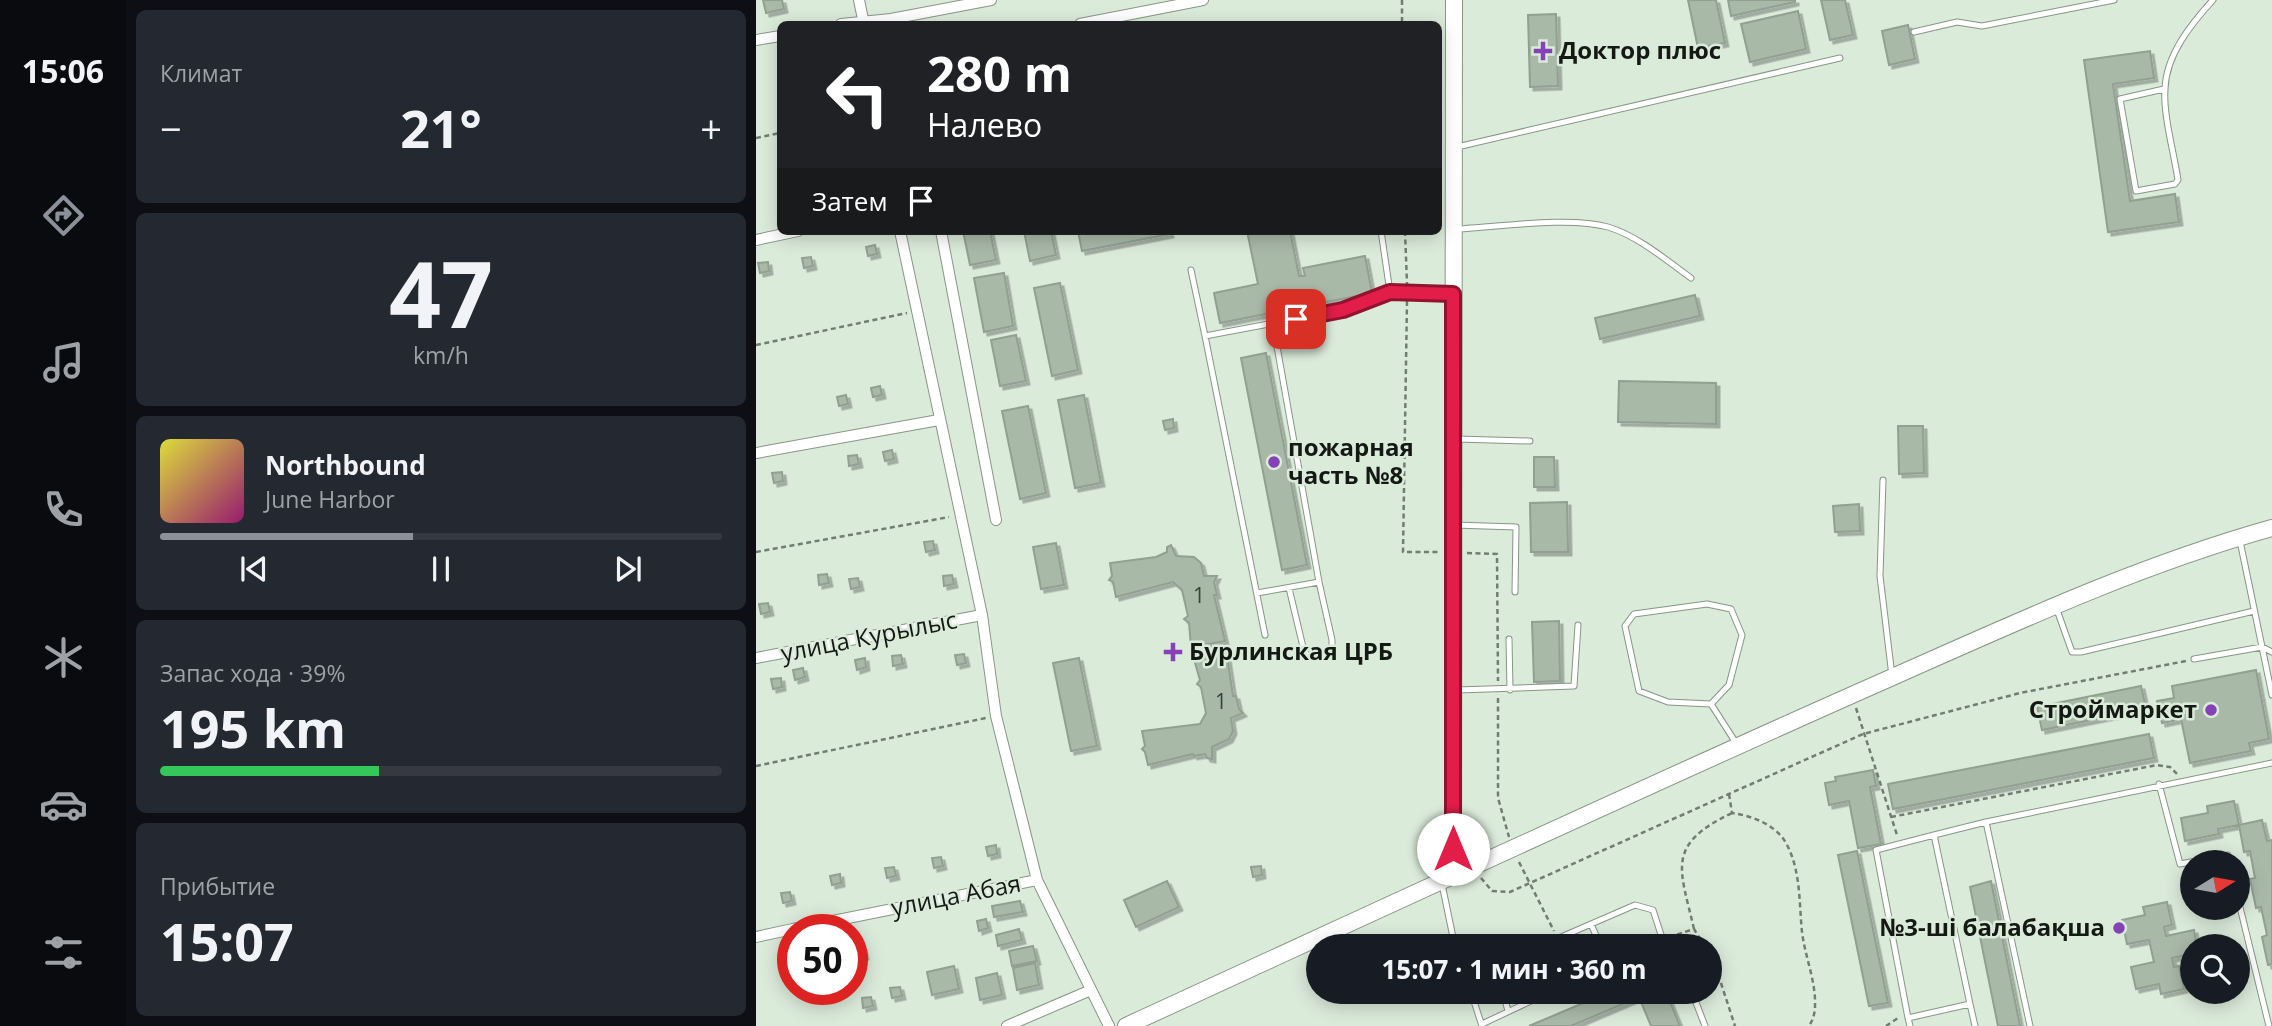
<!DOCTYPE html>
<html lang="ru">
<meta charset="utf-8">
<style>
:root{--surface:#171b24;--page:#242831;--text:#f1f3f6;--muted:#9ea1a6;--line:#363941;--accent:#8c9099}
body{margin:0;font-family:"Open Sans",sans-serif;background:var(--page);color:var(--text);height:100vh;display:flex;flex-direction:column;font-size:26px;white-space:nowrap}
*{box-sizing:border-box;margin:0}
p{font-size:23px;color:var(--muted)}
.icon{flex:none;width:38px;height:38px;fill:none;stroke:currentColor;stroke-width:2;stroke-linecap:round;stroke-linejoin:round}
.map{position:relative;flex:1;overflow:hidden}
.sheet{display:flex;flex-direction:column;gap:10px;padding:10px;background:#0d0f14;width:630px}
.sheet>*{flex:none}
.guide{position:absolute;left:21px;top:21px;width:665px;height:214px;border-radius:10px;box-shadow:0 4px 18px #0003;background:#202124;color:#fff;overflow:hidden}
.needle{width:46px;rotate:79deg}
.tools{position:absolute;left:1424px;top:850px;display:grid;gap:14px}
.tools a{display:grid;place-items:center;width:70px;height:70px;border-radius:50%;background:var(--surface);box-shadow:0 4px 18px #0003;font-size:35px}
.speed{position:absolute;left:21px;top:914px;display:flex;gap:14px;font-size:35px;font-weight:700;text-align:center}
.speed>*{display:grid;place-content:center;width:91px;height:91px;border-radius:50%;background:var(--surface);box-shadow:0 4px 18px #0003;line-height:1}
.speed .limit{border:10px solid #d22;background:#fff;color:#111}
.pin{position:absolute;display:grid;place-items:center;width:60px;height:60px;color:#fff;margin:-30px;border-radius:14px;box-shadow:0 4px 10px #0006}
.me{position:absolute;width:77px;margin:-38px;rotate:0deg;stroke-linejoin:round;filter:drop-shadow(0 0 5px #0008)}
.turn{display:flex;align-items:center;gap:24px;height:147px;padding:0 35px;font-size:32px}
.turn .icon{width:91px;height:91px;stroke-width:2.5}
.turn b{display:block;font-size:49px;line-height:60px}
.then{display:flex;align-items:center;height:66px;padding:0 35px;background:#0003;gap:14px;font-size:26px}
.big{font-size:52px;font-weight:700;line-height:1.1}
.sheet .card{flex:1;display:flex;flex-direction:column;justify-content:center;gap:10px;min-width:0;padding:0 24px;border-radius:10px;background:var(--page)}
.sheet .dial{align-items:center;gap:0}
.dial b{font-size:91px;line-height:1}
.song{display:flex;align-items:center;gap:21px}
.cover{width:84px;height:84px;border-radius:10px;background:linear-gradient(135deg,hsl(60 70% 55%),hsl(320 70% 35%))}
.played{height:7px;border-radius:4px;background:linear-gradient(90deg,var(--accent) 45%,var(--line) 45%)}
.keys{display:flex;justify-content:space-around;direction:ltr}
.heat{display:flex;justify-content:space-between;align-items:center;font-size:38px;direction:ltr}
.charge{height:10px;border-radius:5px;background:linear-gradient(90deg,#34c759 39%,var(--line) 0)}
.trip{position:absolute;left:550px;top:934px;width:416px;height:70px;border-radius:35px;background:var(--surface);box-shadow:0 4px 18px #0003;font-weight:700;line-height:70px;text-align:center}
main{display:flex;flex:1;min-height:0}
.tab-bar{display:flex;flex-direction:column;width:126px;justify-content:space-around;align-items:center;background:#090b0e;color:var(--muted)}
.tab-bar .icon{width:49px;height:49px}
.tab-bar .selected{color:var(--accent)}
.tab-bar b{font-size:32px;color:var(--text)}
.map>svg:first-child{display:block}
.building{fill:#a9b9a8;stroke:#91a090;stroke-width:2;filter:url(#shadow)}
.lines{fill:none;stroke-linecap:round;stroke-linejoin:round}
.lane-casing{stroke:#879686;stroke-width:7}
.street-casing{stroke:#879686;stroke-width:12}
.secondary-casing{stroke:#879686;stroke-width:18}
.path{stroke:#727d71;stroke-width:2.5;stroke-dasharray:5 3.5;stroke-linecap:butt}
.lane{stroke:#fff;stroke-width:5}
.street{stroke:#fff;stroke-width:10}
.secondary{stroke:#fff;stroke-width:16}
.route-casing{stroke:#92132f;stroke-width:18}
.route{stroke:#e11d48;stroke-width:12}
.poi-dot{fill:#8541b5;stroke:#dbebda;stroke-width:2.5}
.labels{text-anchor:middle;stroke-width:5;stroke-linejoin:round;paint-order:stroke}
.number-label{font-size:21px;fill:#394138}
.poi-label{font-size:24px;font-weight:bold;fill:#141913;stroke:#dbebda;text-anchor:start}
.street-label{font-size:24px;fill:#141913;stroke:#dbebda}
</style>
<main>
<nav class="tab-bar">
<b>15:06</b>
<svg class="icon selected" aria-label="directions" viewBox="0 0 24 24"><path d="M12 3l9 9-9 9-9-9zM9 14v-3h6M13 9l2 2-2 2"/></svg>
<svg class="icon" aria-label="music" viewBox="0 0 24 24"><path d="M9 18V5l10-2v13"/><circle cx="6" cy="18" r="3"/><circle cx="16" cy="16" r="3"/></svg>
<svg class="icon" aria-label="phone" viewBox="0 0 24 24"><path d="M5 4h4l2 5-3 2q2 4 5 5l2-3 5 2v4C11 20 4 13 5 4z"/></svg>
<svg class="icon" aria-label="climate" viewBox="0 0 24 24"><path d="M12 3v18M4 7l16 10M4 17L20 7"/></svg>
<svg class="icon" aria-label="car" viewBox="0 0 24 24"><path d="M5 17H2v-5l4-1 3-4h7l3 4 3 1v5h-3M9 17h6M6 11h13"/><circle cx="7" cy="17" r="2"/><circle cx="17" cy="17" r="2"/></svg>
<svg class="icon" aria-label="filters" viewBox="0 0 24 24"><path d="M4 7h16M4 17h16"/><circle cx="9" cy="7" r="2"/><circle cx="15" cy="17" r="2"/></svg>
</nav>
<section class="sheet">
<div class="card"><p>Климат</p>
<div class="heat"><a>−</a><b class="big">21°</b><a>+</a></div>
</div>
<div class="card dial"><b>47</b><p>km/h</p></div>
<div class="card">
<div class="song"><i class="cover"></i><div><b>Northbound</b><p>June Harbor</p></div></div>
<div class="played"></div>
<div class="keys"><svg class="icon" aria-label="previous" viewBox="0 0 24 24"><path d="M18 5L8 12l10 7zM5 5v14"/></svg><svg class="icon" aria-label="pause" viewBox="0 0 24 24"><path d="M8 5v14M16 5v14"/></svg><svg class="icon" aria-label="next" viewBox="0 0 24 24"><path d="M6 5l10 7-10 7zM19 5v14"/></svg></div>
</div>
<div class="card"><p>Запас хода · 39%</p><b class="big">195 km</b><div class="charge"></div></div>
<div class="card"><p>Прибытие</p><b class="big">15:07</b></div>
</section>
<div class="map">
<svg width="1516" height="1026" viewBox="0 0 1516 1026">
<defs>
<filter id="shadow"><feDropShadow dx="3.5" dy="3.5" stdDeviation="0" flood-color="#0004"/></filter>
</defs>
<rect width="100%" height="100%" fill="#dbebda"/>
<path class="building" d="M7,0H26L28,9L10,13Z
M932,0H960L969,43L942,48Z
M972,0H1039V2L975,16Z
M1065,0H1089L1097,35L1074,40Z
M1042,11L1050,49L994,62L985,24Z
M800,14L802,86L774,87L772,15Z
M1152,25L1159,59L1133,65L1126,31Z
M1394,51L1398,78L1357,84L1374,201L1419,194L1423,222L1352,232L1328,60Z
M207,231H234L240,260L214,265Z
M268,231H295L300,255L274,261Z
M322,231H413L414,234L326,251Z
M491,231H534L543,276H549L547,268L609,256L616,293L464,323L458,293L502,284Z
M119,245L121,254L112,256L110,247Z
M55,257L57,266L48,268L46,258Z
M12,262L13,271L4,273L2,263Z
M248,273L257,326L228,332L218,278Z
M304,283L322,370L296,376L278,288Z
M939,295L944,316L844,339L839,318Z
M260,335L270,381L244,386L235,340Z
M510,353L551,565L526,570L485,358Z
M863,381L960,383V424L862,422Z
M124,386L126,395L117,397L115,388Z
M90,395L92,404L83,406L81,397Z
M328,395L345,483L319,488L302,400Z
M272,406L290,493L264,499L246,411Z
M417,419L418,428L409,430L407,421Z
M1142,426H1167L1168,473L1143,474Z
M136,450L138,459L129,461L127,452Z
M101,455L103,464L93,466L92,456Z
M778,457H798L799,487H778Z
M26,472L27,481L18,483L16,473Z
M811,502L812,552H775L774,503Z
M1103,504L1104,531L1079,532L1077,506Z
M177,541L179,550L170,552L168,542Z
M300,543L308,585L285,589L277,547Z
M415,545L420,556L438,557L445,563L448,576H461L458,582L461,595H458L469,641L435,647L433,623L428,619L432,616L426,590L417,582L360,597L357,582L353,580L356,576L354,563L400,557L411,552V547Z
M71,574L73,583L63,585L62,575Z
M196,575L198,584L188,586L187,576Z
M102,578L104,587L95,589L93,579Z
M12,603L14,612L5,614L3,604Z
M803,621L804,681L778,682L776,622Z
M470,650L477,696H480L483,709L487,713L475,718L477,731L473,739L456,747V759L451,758L449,754L438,756L437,754L392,765L389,752L386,749L389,746L386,731L444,724L450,713L445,687L441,684L444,680L437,656Z
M208,654L210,663L201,665L199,655Z
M145,655L147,664L137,666L136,656Z
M109,658L110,667L101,670L99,660Z
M323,658L341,746L315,751L297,663Z
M47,668L49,677L39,680L37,670Z
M1500,670L1513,739L1493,743L1495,751L1434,763L1425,719L1406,723L1401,701L1418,698L1416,686Z
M25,678L26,687L17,689L15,679Z
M1385,686L1390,709L1286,730L1281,707Z
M1393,734L1398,758L1137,809L1132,784Z
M1117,770L1120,786L1114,787L1125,844L1102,848L1093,801L1073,805L1069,783L1080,781L1079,777Z
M1478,801L1483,825L1462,829L1463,834L1429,841L1425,818L1452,813L1451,806Z
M1506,820L1511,841L1516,840V964L1512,965L1506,937L1511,935L1505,907L1500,908L1494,879L1499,878L1494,851L1488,852L1483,825Z
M240,845L241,854L232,856L230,847Z
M1101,851L1132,1003L1113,1006L1082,855Z
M185,857L187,866L178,868L176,858Z
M505,866L506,875L497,877L495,867Z
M138,867L140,876L131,878L129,868Z
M84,874L85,883L76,885L74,876Z
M411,881L423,907L380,927L368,900Z
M1235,881L1264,1026H1242L1214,887Z
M34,892L36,901L27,903L25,893Z
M264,901L267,912L238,917L236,906Z
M1411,902L1416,925L1408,927L1410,936L1438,930L1441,947H1437V954L1416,958L1418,967L1423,966L1428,989L1405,994L1403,984L1380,989L1375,967L1398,962L1393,940L1371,944L1366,920L1389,915L1387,907Z
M230,919L232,928L223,931L221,921Z
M263,929L266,940L242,946L240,935Z
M277,946L281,961L256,966L253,951Z
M107,947L109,956L100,958L98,948Z
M279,963L283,985L261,990L257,968Z
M198,966L203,989L176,995L171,972Z
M241,973L246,995L224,1000L220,978Z
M144,987L146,996L136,998L134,988Z
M853,992H910L924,1026H895L883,997L815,1026H773Z
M115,997L117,1006L107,1008L106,998Z"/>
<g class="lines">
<defs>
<path id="lane" d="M1158,32L1201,22L1226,26L1358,0
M1408,89L1364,99L1380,191L1419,184L1422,180C1418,153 1407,115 1409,89C1410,55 1435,24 1457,0
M701,147L1084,58
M701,229C743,227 813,216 852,227C882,236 910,260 935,278
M625,231L634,292
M435,270L449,336L587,310L634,292L694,294
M449,336L509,635
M701,439L774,441
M1127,480L1124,576L1136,676
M698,525L760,527L759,592
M1484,541L1516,695
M533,588L547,647L551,655L564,658L576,648V640L563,582
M501,593L563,582L517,324
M951,604L975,609L986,635L973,685L955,704L912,702L883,691L869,626L878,614Z
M1300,607L1316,652H1325L1498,611
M753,639L754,690
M1438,659L1506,647L1516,652
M701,690L818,686L822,625
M955,704L980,743
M1403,784L1424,864L1472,855L1474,863
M686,884L699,947
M1482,899L1513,1026
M835,924L845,947
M782,947L879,905L897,910L909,947
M715,992L726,1026
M747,992L752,1011
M936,992L949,1026
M1214,1004L1219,1026
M1152,1018L1120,850L1178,835
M726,1024L794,992
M1154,1026L1152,1018L1214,1004L1178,835L1230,822
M1274,1026L1230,822L1516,763"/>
<path id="street" d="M103,0L108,24
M85,24L135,19L235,0
M324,24L447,0
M0,40L24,36
M144,231L226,615L240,716L281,880L353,1026
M185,231L240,520
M0,240L42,231
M0,453L183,420
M0,658L226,615
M37,929L281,880
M0,937L37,929
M251,1026L335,990"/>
<path id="secondary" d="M697,876L698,0
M370,1026C612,915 853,803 1096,695C1235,634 1370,569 1516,528"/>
</defs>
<use href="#lane" class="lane-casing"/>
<use href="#street" class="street-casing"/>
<use href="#secondary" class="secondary-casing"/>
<path class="path" d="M646,0V24
M0,138L24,133
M649,231L651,284
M651,301L647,552H683
M0,345L151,313
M0,552L193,517
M711,553L741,554L742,681
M742,698V798L753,837
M1100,708L1141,835
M0,766L230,718
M973,794L976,813C996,816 1019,824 1030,843C1045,870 1043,903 1046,932C1049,957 1060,981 1059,1006C1059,1013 1057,1020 1053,1026
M1135,817L1401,765L1414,767L1421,774
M763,862L798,931
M725,878L736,891L754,892L1107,734L1264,693L1430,661
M938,929C924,868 909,845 976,813
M913,937L938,929L949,947
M954,960L963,977L979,1026
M1130,1026L1142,1018"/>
<use href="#lane" class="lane"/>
<use href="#street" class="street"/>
<use href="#secondary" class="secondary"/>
</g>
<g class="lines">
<defs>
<path id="route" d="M540,319L587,310L634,292L697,294V849"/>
</defs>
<use href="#route" class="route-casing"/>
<use href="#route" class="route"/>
</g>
<g class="poi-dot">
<path d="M783.5 40.5h7v7h7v7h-7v7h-7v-7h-7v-7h7z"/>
<circle cx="518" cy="462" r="7"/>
<path d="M413.5 641.5h7v7h7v7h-7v7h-7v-7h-7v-7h7z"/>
<circle cx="1455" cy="710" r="7"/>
<circle cx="1363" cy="928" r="7"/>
</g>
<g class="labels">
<g class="number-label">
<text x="443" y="603">1</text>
<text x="465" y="709">1</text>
</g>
<g class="poi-label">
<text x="803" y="59">Доктор плюс</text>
<text x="532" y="456">пожарная<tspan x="532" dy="28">часть №8</tspan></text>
<text x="433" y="660">Бурлинская ЦРБ</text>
<text x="1441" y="718" text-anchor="end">Строймаркет</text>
<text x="1349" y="936" text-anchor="end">№3-ші балабақша</text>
</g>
<g class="street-label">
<text transform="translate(113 637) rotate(-11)" y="8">улица Курылыс</text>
<text transform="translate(200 896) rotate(-11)" y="8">улица Абая</text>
</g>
</g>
</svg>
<div class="tools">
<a><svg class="needle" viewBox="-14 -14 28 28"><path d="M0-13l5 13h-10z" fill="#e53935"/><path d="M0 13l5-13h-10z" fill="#9ea1a6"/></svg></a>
<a><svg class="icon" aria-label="search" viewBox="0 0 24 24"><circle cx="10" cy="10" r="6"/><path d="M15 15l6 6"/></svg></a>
</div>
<div class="speed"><div class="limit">50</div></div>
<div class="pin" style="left:540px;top:319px;background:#d93025"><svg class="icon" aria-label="arrive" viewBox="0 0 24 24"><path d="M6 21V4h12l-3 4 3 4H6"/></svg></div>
<svg class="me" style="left:697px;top:849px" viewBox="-20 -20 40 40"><circle r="19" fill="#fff"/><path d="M0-13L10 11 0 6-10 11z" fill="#e11d48"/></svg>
<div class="trip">15:07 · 1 мин · 360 m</div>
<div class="guide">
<div class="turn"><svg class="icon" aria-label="left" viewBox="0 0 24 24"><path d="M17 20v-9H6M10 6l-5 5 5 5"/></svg><div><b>280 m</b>Налево</div></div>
<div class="then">Затем<svg class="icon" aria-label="arrive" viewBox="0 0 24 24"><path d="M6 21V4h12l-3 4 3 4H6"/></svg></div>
</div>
</div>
</main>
